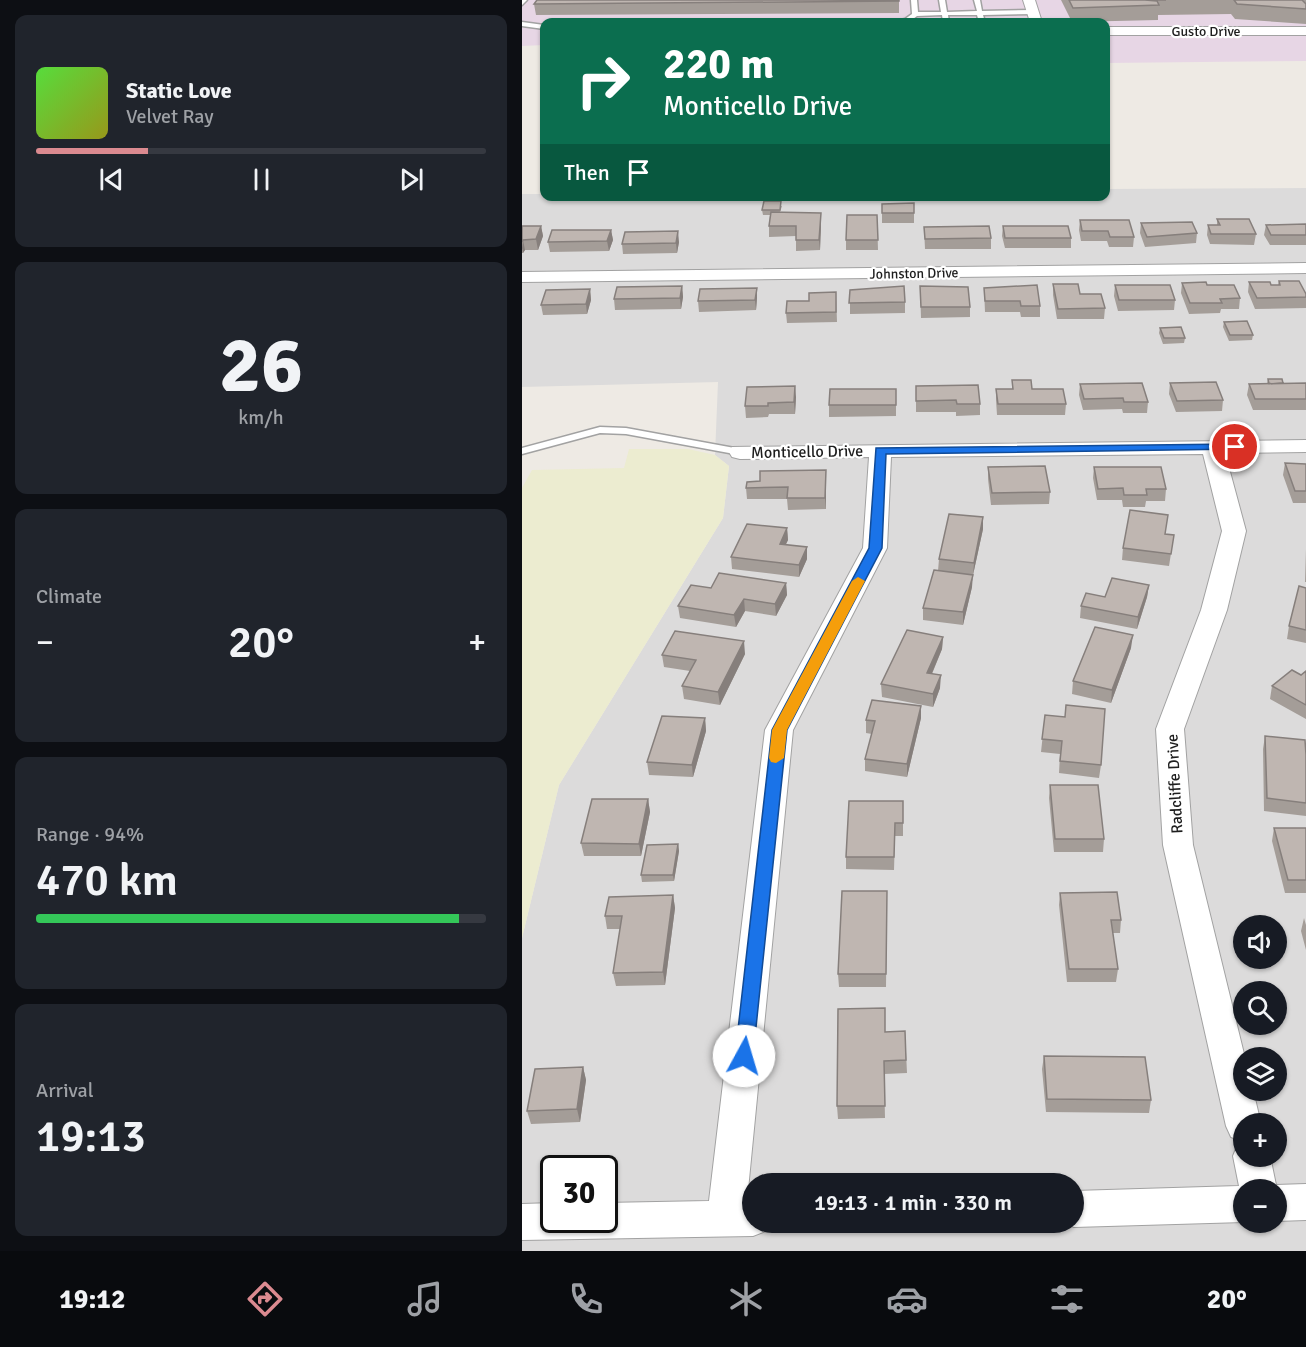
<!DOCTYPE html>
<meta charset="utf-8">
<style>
:root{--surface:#171b24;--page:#20242c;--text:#f1f3f6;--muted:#9ea1a6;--line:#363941;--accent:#db8a90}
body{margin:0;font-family:Signika,sans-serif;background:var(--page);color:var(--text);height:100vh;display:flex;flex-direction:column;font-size:22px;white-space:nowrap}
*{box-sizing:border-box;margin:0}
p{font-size:20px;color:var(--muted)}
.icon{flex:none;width:33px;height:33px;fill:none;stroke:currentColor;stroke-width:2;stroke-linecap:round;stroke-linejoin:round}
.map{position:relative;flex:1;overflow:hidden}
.side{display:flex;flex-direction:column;gap:15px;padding:15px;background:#0d0f14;width:522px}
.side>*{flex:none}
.guide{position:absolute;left:18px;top:18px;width:570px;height:183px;border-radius:12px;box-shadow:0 2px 4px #0004;background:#0b6e4f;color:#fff;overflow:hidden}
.controls{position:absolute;left:711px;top:915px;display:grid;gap:12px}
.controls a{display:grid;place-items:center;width:54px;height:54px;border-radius:50%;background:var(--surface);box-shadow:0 2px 4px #0004;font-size:30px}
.speed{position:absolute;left:18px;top:1155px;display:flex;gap:12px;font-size:30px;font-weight:700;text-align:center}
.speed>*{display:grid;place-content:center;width:78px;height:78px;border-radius:50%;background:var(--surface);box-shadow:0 2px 4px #0004;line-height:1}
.speed .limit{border:3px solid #111;border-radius:9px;background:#fff;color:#111}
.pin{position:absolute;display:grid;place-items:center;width:51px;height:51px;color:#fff;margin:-26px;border:3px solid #fff;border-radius:50%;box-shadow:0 2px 6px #0007}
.me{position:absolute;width:66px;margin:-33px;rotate:6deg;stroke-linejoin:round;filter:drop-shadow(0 0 4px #0008)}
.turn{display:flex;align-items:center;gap:21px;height:126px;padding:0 24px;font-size:27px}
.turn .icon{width:78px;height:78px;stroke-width:2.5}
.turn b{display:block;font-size:42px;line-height:51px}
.then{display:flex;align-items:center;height:57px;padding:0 24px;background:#0003;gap:12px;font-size:22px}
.big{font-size:45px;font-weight:600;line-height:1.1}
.side .card{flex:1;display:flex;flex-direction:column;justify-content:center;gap:9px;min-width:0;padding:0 21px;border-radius:12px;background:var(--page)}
.side .dial{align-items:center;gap:0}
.dial b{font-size:78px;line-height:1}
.song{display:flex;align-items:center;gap:18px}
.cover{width:72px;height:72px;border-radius:9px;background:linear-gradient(135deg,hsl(110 70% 55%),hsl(60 70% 35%))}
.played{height:6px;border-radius:3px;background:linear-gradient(90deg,var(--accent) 25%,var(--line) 25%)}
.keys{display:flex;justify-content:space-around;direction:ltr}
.heat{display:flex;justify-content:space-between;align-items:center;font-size:33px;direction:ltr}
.charge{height:9px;border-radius:4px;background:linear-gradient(90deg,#34c759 94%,var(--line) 0)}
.trip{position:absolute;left:220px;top:1173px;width:342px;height:60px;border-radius:30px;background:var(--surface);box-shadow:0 2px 4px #0004;font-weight:600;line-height:60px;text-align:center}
.dock{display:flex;height:96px;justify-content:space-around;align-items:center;background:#090b0e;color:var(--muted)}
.dock .icon{width:42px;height:42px}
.dock .active{color:var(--accent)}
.dock b{font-size:27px;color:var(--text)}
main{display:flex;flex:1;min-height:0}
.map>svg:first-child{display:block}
.residential{fill:#dcdbdb;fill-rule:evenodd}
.industrial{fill:#e7d6e5}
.farmland{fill:#ececd0}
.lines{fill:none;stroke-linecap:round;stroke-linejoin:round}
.service-casing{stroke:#a2a2a2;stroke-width:3}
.minor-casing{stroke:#a2a2a2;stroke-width:2}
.service{fill:#fff;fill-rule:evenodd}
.minor{fill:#fff;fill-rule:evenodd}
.wall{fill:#a49d98}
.shaded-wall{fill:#867f7c}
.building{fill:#bfb6b1;stroke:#867f7c;stroke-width:1.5}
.route{fill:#1a73e8;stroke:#114b97;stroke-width:1.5}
.slow{fill:#f59e0b}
.labels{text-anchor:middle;stroke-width:4.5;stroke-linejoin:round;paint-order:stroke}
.far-street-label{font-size:14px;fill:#1e1e1e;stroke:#fff}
.street-label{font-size:16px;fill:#1e1e1e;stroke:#fff}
</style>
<main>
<section class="side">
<div class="card">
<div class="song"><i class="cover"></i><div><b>Static Love</b><p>Velvet Ray</p></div></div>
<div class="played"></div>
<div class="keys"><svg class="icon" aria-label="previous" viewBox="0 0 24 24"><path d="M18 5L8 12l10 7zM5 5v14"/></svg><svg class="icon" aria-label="pause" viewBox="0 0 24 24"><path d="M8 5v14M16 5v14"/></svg><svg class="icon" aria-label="next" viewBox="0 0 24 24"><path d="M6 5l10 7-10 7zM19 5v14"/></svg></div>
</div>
<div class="card dial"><b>26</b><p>km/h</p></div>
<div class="card"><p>Climate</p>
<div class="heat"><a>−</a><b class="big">20°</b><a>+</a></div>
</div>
<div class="card"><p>Range · 94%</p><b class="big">470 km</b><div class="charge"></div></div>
<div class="card"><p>Arrival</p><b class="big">19:13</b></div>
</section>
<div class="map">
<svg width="784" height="1251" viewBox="0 0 784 1251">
<rect width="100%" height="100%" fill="#eeeae4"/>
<path class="residential" d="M784,188V1251H0V938L37,785L201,518L207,466L193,455L196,382L0,387V194H22V196H584V189ZM722,926H754V958H722ZM722,992H754V1024H722ZM722,1058H754V1090H722ZM722,1124H754V1156H722ZM32,1168H82V1220H32ZM231,1184H552V1222H231ZM722,1190H754V1222H722Z"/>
<path class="industrial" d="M0,0H784V61L584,63V22H22V45L0,46Z"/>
<path class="farmland" d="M107,449H166L193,455L207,466L201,518L37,785L0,938V488L10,470L102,468Z"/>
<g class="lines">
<defs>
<path id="service" d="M0,0H5L0,5Z
M389,0H395L396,12H419L417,0H423L425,12L455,11L452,0H458L460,11L511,10L514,12L511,14L461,15L463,22H457L455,15H426L427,22H421L420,15L395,16L387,22H373L374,21L383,19L390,14Z
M0,22L22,25V29L0,26Z
M78,427L104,428L218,449L223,452L218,455L104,434L78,433L0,454V448Z"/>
<path id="minor" d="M501,0H513L520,22H508Z
M584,27H784V35H584Z
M784,263V273L0,282V272Z
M784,440V452L703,453L724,531L705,610L662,729L671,845L723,1058L722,1090H731L739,1124H722V1142L709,1137L704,1126L641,845L634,729L679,610L700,531L681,454L369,457L365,548L271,730L225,1200H231V1222H248L244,1231L231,1236L0,1240V1204L32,1203V1220H82V1203L187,1201L243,730L341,548L347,457L218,459L210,457L207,452L210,447Z
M722,1142V1156H748L754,1185L784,1184V1220L754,1221V1190H722V1222L552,1227L541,1222H552V1191L717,1186L711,1156L716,1144Z"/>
</defs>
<use href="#service" class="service-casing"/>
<use href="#minor" class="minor-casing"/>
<use href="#service" class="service"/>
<use href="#minor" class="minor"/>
</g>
<path class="wall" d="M377,0V13L14,15L12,4Z
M539,0H784V24L713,19L709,14L636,15V20L550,22Z
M360,204L392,213V223H360Z
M260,206L258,212L299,223L298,250L274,251V236L247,237V226L248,215H241L240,210Z
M355,215L356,250H324V240Z
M695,219L734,234L732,245L688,244L685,235L686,225H695Z
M558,220L612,237L611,247H587L585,241H559L557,230Z
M619,223L675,233L674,243L623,247L618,233Z
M784,224V245H748L742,235L744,225Z
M0,226H19L21,236L16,250H3L1,253H0Z
M481,226L549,238V248H483L480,236Z
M402,227L469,238V249H403Z
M89,230L91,240L87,251L28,252L26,242Z
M157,242L155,253L101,254L100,244Z
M757,281L784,294V308L733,309L726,292L727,282L749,285H756Z
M660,283L685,285L718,298L717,309H699L698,313L667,314L659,293Z
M531,284L583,308L582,319H535L531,295Z
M593,285L653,300L652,310L596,311L592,296Z
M160,286L161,297L159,309L93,310L92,299Z
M398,286L448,307V317L399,318Z
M235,288V298L234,310L177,312L176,301Z
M462,288L518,306V317H499L498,312H463Z
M68,289L69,300L65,314L21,315L19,305Z
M328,290L383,302V313L328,314Z
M314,292L315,322L265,323L264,313L287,301Z
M702,322L731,335L730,340L707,341L701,327Z
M638,328L663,338L662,343L641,344L637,333Z
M746,379L761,383H784V410H731L725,395L727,384H745Z
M490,380L544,404L543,415H475L474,400V389H490Z
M648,383L701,400L700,411L654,412L647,394Z
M558,384L626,402L625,413H601L600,409L561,410L557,395Z
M394,386L458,404V415L434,416V412H394Z
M374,389V416L307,417V405Z
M274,397L273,414H247L246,417L224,418L223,406Z
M763,463L784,464V503H771L761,475Z
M466,467L528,492L527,504L469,505L466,479Z
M572,467L644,489L643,501H624L623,507H601L600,500H575L571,478Z
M304,470V509L266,510L265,499H225L224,488L238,481Z
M461,517V529L451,575L431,573L450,587L441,625L401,620V608L416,571L417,559Z
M265,528L266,540L264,544L285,559L277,577L210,569L209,557Z
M643,535H652L647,566L600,560L601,548Z
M784,549V582H783Z
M264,583L265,595L254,616L223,611L214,627L158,618L156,606Z
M627,585L625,597L615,629L558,618L559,606L583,597Z
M784,588V643L765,639L767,626Z
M421,637L420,649L410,674L418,688L411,707L360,697L359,684Z
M609,648L589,703L550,694L551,681Z
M223,654L198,705L162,699L160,686L168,671L142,667L140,655Z
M784,671V719L748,699L750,686L779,675Z
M523,715L579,765L577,778L537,773L538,754L519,752Z
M183,718L184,731L171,777L127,775L125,762Z
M399,718L385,777L343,771V759L350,734L344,733V720Z
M743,736L784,755V816L742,811L741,749Z
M528,785L582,839L581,852H532L527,798Z
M126,799L128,812L119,856H62L59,843Z
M381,801V836H373L372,870L324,869V857Z
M752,828H784V893H763L750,841Z
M156,844L157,851L152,881L120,882L119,875Z
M365,891L364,987H317L316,974Z
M538,893L599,920L598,933H591L596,969L594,982H545L537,905Z
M151,895L153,908L143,985L94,986L91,973L98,929H85L83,916Z
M782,918L784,925V950L779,931Z
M383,1031L385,1073L362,1074L363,1118L316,1119L315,1106L363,1032Z
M522,1056L629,1100L627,1113L524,1112L520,1069Z
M61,1067L64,1080L58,1122L9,1124L5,1111Z"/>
<path class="shaded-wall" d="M299,213V223L298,250L297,240Z
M19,226L21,236L16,250L14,239Z
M89,230L91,240L87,251L85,241Z
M156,231L157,242L155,253L154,243Z
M1,240L3,250L1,253L0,248Z
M160,286L161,297L159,309L158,298Z
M235,288V298L234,310L233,300Z
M68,289L69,300L65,314L64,304Z
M273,386L274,397L273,414L272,402Z
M304,470V509L303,498Z
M461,517V529L451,575L452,563Z
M265,528L266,540L258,556V544Z
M285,547V559L277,577V565Z
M451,575L450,587L441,625V612Z
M264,583L265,595L254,616L253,604Z
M627,585L625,597L615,629L616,617Z
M222,599L223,611L214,627L212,615Z
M611,635L609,648L589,703L590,690Z
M421,637L420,649L405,685V673Z
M222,641L223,654L198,705L196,692Z
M419,675L418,688L411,707V694Z
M399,706V718L385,777V764Z
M183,718L184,731L171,777L170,765Z
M126,799L128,812L119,856L117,844Z
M156,844L157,851L152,881L151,875Z
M151,895L153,908L143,985L141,972Z
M61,1067L64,1080L58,1122L55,1109Z"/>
<path class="building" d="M15,0H377V1L12,4Z
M547,0H644H623L635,1L637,5L551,8Z
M712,0H780L784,4V9L715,4Z
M242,201H259L258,210H240Z
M392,203V213H360V204Z
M249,212L299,213L297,240H274V226H247Z
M325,215H355L356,240H324Z
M695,219H727L734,234H689L686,225H698Z
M558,220H607L612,237H588L586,231H560Z
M670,222L675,233L625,237L619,223Z
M784,224V235H749L744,225Z
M0,226H19L14,239L1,240L0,242Z
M467,226L469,238L403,239L402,227Z
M481,226H546L549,238H483Z
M30,230H89L85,241L26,242Z
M156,231L154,243L100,244L103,232Z
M757,281H777L784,294V297L735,298L727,282H748L749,285H758Z
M684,282L685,285H712L718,298L698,299L700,303H668L660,283Z
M531,284H556L558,294H579L583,308L536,309Z
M515,285L518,306H499L498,301H463L462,288Z
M593,285H648L653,300H597Z
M160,286L158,298L92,299L95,287Z
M382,286L383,302L327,303L328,290Z
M398,286L446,287L448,307H399Z
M235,288L233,300L176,301L178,289Z
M68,289L64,304L19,305L24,290Z
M314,292V312L264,313L265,301H287V293Z
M725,321L731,335H708L702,322Z
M659,327L663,338H642L638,328Z
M746,379H760L761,383L747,384Z
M490,380H509L510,389H541L544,404H476L474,389H491Z
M694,382L701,400L655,401L648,383Z
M620,383L626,402H602L601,398L562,399L558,384Z
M784,383V399H733L727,384Z
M456,385L458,404H435L434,400L394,401V386Z
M273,386L272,402L246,403V406H223L225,387Z
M308,389H374V405H307Z
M763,463L784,464V491H773Z
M523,466L528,492L470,493L466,467Z
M572,467H639L644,489H624L625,495H602L601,488L576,489Z
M304,470L303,498H265L266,487L224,488L225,482L238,481V471Z
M608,510L646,515L643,534L652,535L649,554L601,548Z
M427,514L461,517L452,563L417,559Z
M225,524L265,528L258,544L285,547L277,565L209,557Z
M412,570L451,575L441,612L401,608Z
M197,573L264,583L253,604L222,599L212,615L156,606L169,585L189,588Z
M590,578L627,585L616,617L559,606L564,593L583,597Z
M777,586L784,588V630L767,626Z
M573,627L611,635L590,690L551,681Z
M385,630L421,637L405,673L419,675L411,694L359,684Z
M153,631L222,641L196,692L160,686L174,660L140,655Z
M770,670L779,675L784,671V705L750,686Z
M350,700L399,706L385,764L343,759L353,721L344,720Z
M544,705L583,709L579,765L538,761L540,741L520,739L523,715L543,717Z
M140,716L183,718L170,765L125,762Z
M743,736L783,740L784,755V803L745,798Z
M528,785H576L582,839H533Z
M70,799H126L117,844L59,843Z
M327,801H381V823H373L372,857H324Z
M752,828H784V880H766Z
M156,844L151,875H119L125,845Z
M320,891H365L364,974H316Z
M595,892L599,920H589L596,969H547L538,893Z
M151,895L141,972L91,973L100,916H83L87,897Z
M363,1008V1032L383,1031L384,1060L362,1061L363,1106H315L316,1009Z
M522,1056L623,1057L629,1100L525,1099Z
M61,1067L55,1109L5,1111L13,1069Z"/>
<path class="route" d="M713,444L719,447L717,449L364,454L360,548L265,730L231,1056L228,1061L222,1064L215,1061L213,1056L250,730L347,548L354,448Z"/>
<path class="slow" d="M336,577L343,581L265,730L262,758L254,763L249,762L247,758L250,730L330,581Z"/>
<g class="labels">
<g class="far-street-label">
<text x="684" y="36">Gusto Drive</text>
<text transform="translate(392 273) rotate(-1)" y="5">Johnston Drive</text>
</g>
<g class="street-label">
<text transform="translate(285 451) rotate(-1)" y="6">Monticello Drive</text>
<text transform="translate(652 784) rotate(-93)" y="6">Radcliffe Drive</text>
</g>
</g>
</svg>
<div class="controls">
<a><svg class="icon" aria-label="sound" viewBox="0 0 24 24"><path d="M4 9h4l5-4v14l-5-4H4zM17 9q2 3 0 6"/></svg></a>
<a><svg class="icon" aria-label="search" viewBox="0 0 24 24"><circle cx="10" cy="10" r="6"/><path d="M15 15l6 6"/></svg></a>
<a><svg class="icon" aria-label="layers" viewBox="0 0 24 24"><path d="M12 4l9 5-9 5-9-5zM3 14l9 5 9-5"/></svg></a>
<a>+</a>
<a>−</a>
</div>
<div class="speed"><div class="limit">30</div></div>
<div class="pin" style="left:713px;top:447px;background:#d93025"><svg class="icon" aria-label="arrive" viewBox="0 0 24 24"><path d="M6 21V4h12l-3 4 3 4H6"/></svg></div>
<svg class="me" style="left:222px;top:1056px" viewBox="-20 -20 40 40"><circle r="19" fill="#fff"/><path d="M0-13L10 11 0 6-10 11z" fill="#1a73e8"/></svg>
<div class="trip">19:13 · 1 min · 330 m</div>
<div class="guide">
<div class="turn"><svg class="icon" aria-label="right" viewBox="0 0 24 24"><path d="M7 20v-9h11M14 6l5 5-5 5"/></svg><div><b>220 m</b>Monticello Drive</div></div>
<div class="then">Then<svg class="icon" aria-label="arrive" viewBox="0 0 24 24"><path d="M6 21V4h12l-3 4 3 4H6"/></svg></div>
</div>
</div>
</main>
<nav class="dock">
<b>19:12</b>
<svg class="icon active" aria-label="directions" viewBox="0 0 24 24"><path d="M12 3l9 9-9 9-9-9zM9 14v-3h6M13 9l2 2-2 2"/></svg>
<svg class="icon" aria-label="music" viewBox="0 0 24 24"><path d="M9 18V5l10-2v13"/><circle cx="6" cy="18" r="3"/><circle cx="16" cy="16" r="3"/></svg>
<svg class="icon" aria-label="phone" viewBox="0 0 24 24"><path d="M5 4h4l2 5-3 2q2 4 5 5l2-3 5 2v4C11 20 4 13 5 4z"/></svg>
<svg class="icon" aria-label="climate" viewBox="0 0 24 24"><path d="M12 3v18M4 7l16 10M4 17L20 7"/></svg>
<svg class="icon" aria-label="car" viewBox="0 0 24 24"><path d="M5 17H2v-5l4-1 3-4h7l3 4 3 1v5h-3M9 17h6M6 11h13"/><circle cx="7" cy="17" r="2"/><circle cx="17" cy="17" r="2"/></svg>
<svg class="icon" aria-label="filters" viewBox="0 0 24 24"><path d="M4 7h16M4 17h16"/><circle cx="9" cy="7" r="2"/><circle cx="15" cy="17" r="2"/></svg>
<b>20°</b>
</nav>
